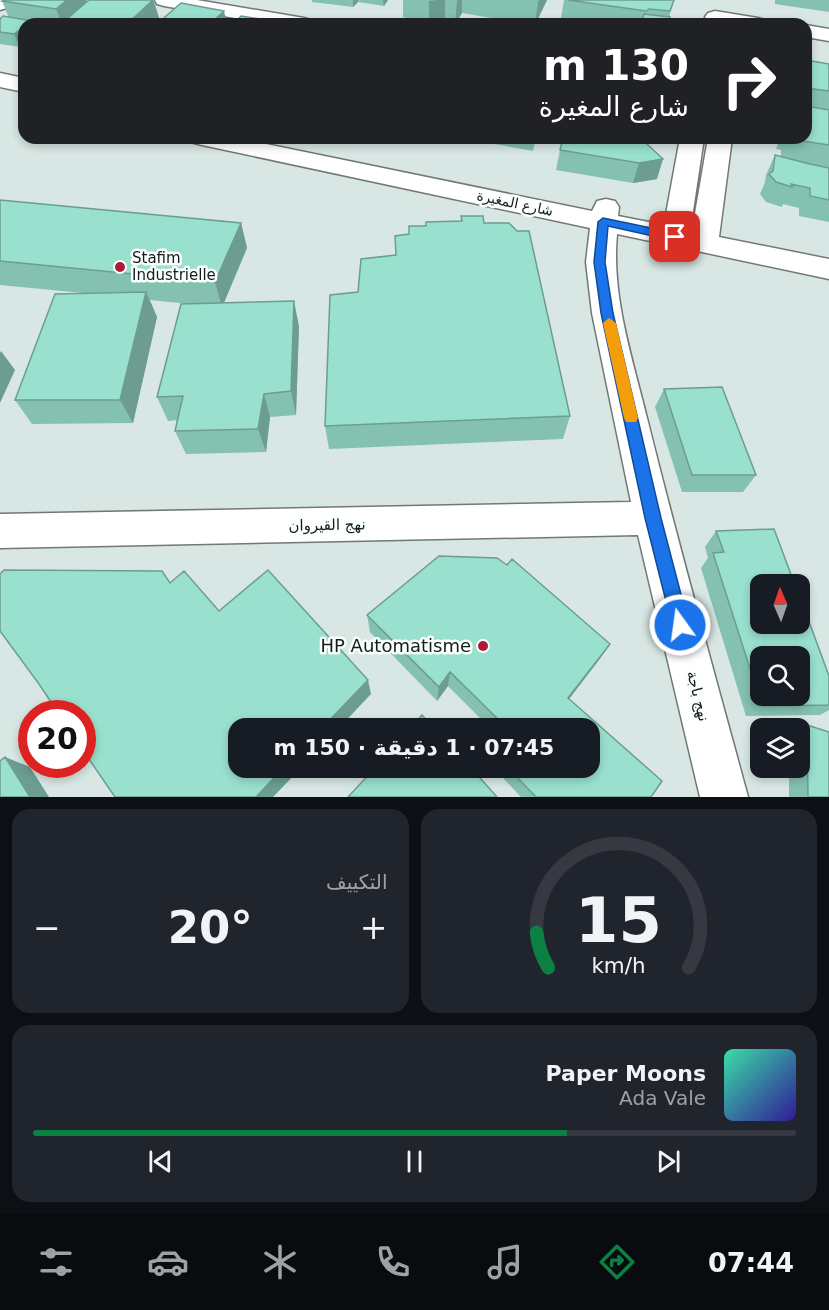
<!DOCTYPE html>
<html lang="ar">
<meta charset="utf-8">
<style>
:root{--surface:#171b24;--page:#20242c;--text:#f1f3f6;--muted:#9ea1a6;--line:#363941;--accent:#0b8043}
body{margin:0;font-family:"DejaVu Sans","Noto Naskh Arabic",sans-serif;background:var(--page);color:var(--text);direction:rtl;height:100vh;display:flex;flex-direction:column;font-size:22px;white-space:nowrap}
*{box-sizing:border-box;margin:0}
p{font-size:20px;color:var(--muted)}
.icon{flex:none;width:33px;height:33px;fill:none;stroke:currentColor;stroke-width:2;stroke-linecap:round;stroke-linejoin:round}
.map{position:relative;height:797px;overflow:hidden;direction:ltr}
.details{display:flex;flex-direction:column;gap:12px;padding:12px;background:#0d0f14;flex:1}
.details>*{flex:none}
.hud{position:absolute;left:18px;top:18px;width:794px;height:126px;border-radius:18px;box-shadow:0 3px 9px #0003;direction:rtl;background:#202124;color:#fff;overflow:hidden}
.needle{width:39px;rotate:358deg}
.controls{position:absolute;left:750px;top:574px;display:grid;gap:12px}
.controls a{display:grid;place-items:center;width:60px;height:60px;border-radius:12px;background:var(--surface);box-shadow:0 3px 9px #0003;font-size:30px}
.speed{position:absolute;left:18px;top:700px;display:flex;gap:12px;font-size:30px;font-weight:700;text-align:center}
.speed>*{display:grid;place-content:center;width:78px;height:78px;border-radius:50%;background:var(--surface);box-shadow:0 3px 9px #0003;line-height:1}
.speed .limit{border:9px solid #d22;background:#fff;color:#111}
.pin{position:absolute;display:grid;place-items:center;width:51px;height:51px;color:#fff;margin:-26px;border-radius:12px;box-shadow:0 3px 9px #0006}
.me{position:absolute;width:66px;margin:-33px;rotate:346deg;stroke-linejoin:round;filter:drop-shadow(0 0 4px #0008)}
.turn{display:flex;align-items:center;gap:21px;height:126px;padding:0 24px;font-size:27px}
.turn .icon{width:78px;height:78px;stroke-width:2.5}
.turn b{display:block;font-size:42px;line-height:51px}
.big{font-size:45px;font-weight:700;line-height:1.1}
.details .card{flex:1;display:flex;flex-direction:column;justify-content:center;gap:9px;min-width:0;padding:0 21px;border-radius:18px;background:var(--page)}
.details .dial{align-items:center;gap:0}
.dial svg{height:156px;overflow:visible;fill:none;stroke:var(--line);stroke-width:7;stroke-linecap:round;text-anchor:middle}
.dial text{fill:var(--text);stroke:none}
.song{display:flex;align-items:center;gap:18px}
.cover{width:72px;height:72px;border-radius:9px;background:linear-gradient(135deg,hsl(160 70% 55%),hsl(250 70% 35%))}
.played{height:6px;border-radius:3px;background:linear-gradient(90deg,var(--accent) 70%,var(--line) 70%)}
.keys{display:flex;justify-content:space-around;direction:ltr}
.heat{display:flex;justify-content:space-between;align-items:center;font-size:33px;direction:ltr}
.details .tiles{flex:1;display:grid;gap:12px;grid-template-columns:1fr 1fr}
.card:last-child{grid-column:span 2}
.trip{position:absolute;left:228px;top:718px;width:372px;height:60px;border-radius:18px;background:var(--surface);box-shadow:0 3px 9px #0003;font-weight:700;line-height:60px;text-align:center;direction:rtl}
.tab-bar{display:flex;height:96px;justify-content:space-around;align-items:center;background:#090b0e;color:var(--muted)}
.tab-bar .icon{width:42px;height:42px}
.tab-bar .current{color:var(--accent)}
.tab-bar b{font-size:27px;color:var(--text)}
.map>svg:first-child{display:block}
.built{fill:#d8e7e3;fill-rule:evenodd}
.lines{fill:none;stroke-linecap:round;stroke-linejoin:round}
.minor-casing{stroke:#727876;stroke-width:3}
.minor{fill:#fff;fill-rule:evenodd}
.wall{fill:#84c1b1}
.shaded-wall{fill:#6c9d90}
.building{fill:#9ae0ce;stroke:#6c9d90;stroke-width:1.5;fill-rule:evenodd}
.route{fill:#1a73e8;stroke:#114b97;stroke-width:1.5}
.slow{fill:#f59e0b}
.poi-dot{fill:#ad1938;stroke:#f8fffd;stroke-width:2}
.labels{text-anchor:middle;stroke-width:5;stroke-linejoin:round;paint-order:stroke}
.far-street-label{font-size:14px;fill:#191b1a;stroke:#f8fffd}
.poi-label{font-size:15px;fill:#191b1a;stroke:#f8fffd;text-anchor:start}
.street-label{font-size:15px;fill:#191b1a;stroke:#f8fffd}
.near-poi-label{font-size:18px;fill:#191b1a;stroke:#f8fffd;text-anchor:end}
</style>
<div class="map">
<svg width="829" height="797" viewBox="0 0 829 797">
<rect width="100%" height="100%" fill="#ebf1ef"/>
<path class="built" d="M0,0H829V797H0ZM24,24H806V138H24ZM760,585H800V624H760ZM760,657H800V696H760ZM32,714H82V765H32ZM238,729H590V768H238ZM760,729H800V768H760Z"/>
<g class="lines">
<defs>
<path id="minor" d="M0,0H13L7,8L0,10Z
M155,0H197L304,18L311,20L314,24H270L164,6L157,4Z
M715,11L758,18L765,20L768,24H722L708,21L705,17L708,13Z
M806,25L829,29V41L806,37Z
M0,73L24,78V92L0,87Z
M190,138H237L592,211L597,201L606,199L615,201L619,207L618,216L664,225L680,138H704L690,231H692L708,138H732L719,237L829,259V279L617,234C611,297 633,360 648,422C679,547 714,672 748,797H700L638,535L0,548V514L631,502L592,313L586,262L590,228L202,145L194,143Z"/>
</defs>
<use href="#minor" class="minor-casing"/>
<use href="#minor" class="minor"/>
</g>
<path class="wall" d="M4,0H86L87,2L154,0L159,18L153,24H39L33,23V24H24V44L20,47L0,44V19L9,18L2,1Z
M312,0H388L384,6L358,2L353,7L312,2Z
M403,0H547L536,24H526L462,13L456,24L445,23L426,24L403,17Z
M564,0H674L669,17V24H602L561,18Z
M775,0H829V12L775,4Z
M806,60L829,64V222L799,216V208L783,204L782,207L766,202L760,194L765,182L766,175L775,155L781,157V150L776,149L778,144L774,143V138H806Z
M467,138H536L533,151L467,139Z
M647,144L657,179L633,183L556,170L560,150Z
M0,200L241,223L247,248L224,303L299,326L296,415L270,417L266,452L186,454L175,431L177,420L168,421L157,397L189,304L150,300L157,317L133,423L32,424L15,400L83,293L0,285Z
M461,216L484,223L570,416L563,439L329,449L325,426L358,292L396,255L409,234L426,226L461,221Z
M664,389L756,475L743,492H682L655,407Z
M716,531L829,676V710L820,715L746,716L701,568L708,558L705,547Z
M367,615L610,644L569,699L651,797H521L503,778L508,768L590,729H491L448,686L437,701L370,632Z
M807,725L829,797H789V768H800V729Z"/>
<path class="shaded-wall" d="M67,0H86L89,6L62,24L56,9Z
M153,0L159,18L153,24H127Z
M353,0H358V2L353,7Z
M383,0H388L384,6Z
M438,0H445V23L429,24V1Z
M457,0H462V13L455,24Z
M539,0H547L535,24L538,2Z
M224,11L227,24H210Z
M24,27V44L20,47L14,34Z
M663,159L657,179L633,183L639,163Z
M241,223L247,248L222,307L215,282Z
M146,292L157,317L133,423L120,400Z
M294,301L299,326L296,415L291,391Z
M1,351L15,370L0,403V353Z
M264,394L270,417L266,452L258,429Z
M610,644L599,660L559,712L568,698Z
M450,672L448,686L437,701L439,687Z
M368,680L371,694L338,729H321Z
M5,757L30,767L49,797H30Z
M283,768H301L273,797H256Z"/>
<path class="building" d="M4,0H67L56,9L2,1Z
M89,0H153L127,24H61Z
M568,0H674L670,11L649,9L646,11Z
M181,3L224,11L210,24H157Z
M644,14L670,17L669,24H641Z
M3,16L32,21L28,24H24V27L14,34L0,32V19Z
M241,16L290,24H234Z
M326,22L343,24H324Z
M806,60L829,64V91L806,88Z
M806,106L829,110V145L790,139V138H806Z
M563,138H648L647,144L663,159L639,163L560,150Z
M775,155L810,164L829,168V200L810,196V188L791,184L792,187L776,182L769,174L773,171Z
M0,200L241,223L215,282L0,261Z
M461,216H483L484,223H509L517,231H529L570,416L325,426L330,295L358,292L361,259L396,255L395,236L409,234V226H426V222L462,221Z
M146,292L120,400H15L55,294Z
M294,301L291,391L264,394L258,429L175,431L183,396L157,397L181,304Z
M722,387L756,475H692L664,389Z
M774,529L795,585H760V624H800V597L829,676V705L762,706L713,553L724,552L716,531ZM760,657H800V696H760Z
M439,556L497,558L507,565L512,559L610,644L568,698L662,781L651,797H536L508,768H590V729H508L450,672L439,687L367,615Z
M4,570L162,571L170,583L184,571L219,611L268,570L368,680L321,729H238V768H283L256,797H115L82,749V714H59L39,684L0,631V574Z
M422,715L435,729H410Z
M807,725L829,732V797H808Z
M5,757L30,797H0V761Z
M375,768H471L497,797H348Z"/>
<path class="route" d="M603,218L675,233L680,237L675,241L608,226L605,262L613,313L661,518L689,625L686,631L680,634L674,631L672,625L645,518L601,313L594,262L598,222Z"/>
<path class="slow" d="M609,318L616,323L638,418L636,422H626L624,418L603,323Z"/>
<g class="poi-dot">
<circle cx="120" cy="267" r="6"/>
<circle cx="483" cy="646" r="6"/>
</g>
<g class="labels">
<g class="far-street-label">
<text transform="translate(515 203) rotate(12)" y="5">شارع المغيرة</text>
</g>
<g class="poi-label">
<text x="132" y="263">Stafim<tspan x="132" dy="17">Industrielle</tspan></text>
</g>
<g class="street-label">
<text transform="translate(327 525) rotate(-1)" y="5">نهج القيروان</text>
<text transform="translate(698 696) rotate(76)" y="5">نهج باجة</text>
</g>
<g class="near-poi-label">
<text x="471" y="652">HP Automatisme</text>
</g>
</g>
</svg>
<div class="controls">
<a><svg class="needle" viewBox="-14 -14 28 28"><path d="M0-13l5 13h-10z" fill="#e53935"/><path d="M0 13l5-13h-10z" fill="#9ea1a6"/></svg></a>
<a><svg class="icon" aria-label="search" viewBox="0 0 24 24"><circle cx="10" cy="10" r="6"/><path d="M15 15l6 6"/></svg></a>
<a><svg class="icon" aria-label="layers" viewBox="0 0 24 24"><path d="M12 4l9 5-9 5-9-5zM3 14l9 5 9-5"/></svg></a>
</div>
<div class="speed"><div class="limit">20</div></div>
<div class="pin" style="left:675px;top:237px;background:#d93025"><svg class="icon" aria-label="arrive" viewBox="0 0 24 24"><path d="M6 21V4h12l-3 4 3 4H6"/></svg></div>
<svg class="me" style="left:680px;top:625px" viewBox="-20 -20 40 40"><circle r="17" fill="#1a73e8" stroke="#fff" stroke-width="3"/><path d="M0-11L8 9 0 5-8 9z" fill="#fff"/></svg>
<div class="trip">07:45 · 1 دقيقة · 150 m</div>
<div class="hud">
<div class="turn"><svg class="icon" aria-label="right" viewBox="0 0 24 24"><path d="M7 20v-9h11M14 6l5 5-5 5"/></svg><div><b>130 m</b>شارع المغيرة</div></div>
</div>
</div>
<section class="details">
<div class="tiles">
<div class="card dial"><svg viewBox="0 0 100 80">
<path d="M14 69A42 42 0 1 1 86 69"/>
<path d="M14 69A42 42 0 0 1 8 51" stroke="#0b8043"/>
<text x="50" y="56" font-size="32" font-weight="700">15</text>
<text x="50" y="72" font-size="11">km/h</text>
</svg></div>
<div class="card"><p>التكييف</p>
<div class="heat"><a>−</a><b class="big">20°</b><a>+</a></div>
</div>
<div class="card">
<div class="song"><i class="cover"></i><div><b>Paper Moons</b><p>Ada Vale</p></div></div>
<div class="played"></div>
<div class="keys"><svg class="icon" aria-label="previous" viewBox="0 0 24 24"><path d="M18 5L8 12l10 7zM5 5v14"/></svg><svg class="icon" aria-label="pause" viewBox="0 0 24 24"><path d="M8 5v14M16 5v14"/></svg><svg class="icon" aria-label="next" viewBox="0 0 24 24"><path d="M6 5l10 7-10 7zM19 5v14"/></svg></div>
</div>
</div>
</section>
<nav class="tab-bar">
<b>07:44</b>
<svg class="icon current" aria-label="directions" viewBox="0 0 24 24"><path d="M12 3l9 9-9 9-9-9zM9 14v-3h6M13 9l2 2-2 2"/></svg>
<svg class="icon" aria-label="music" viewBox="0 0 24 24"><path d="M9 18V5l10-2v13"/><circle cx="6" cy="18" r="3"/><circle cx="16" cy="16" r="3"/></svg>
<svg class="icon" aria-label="phone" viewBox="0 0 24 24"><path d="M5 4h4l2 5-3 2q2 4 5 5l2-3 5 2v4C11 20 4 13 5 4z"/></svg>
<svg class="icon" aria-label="climate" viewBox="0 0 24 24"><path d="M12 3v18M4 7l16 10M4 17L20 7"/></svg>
<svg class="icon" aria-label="car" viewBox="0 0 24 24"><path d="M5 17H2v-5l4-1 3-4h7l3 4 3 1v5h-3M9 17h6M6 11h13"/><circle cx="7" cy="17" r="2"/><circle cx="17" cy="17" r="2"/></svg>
<svg class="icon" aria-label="filters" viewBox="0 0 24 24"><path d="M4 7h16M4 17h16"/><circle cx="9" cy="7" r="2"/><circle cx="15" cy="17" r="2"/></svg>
</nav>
